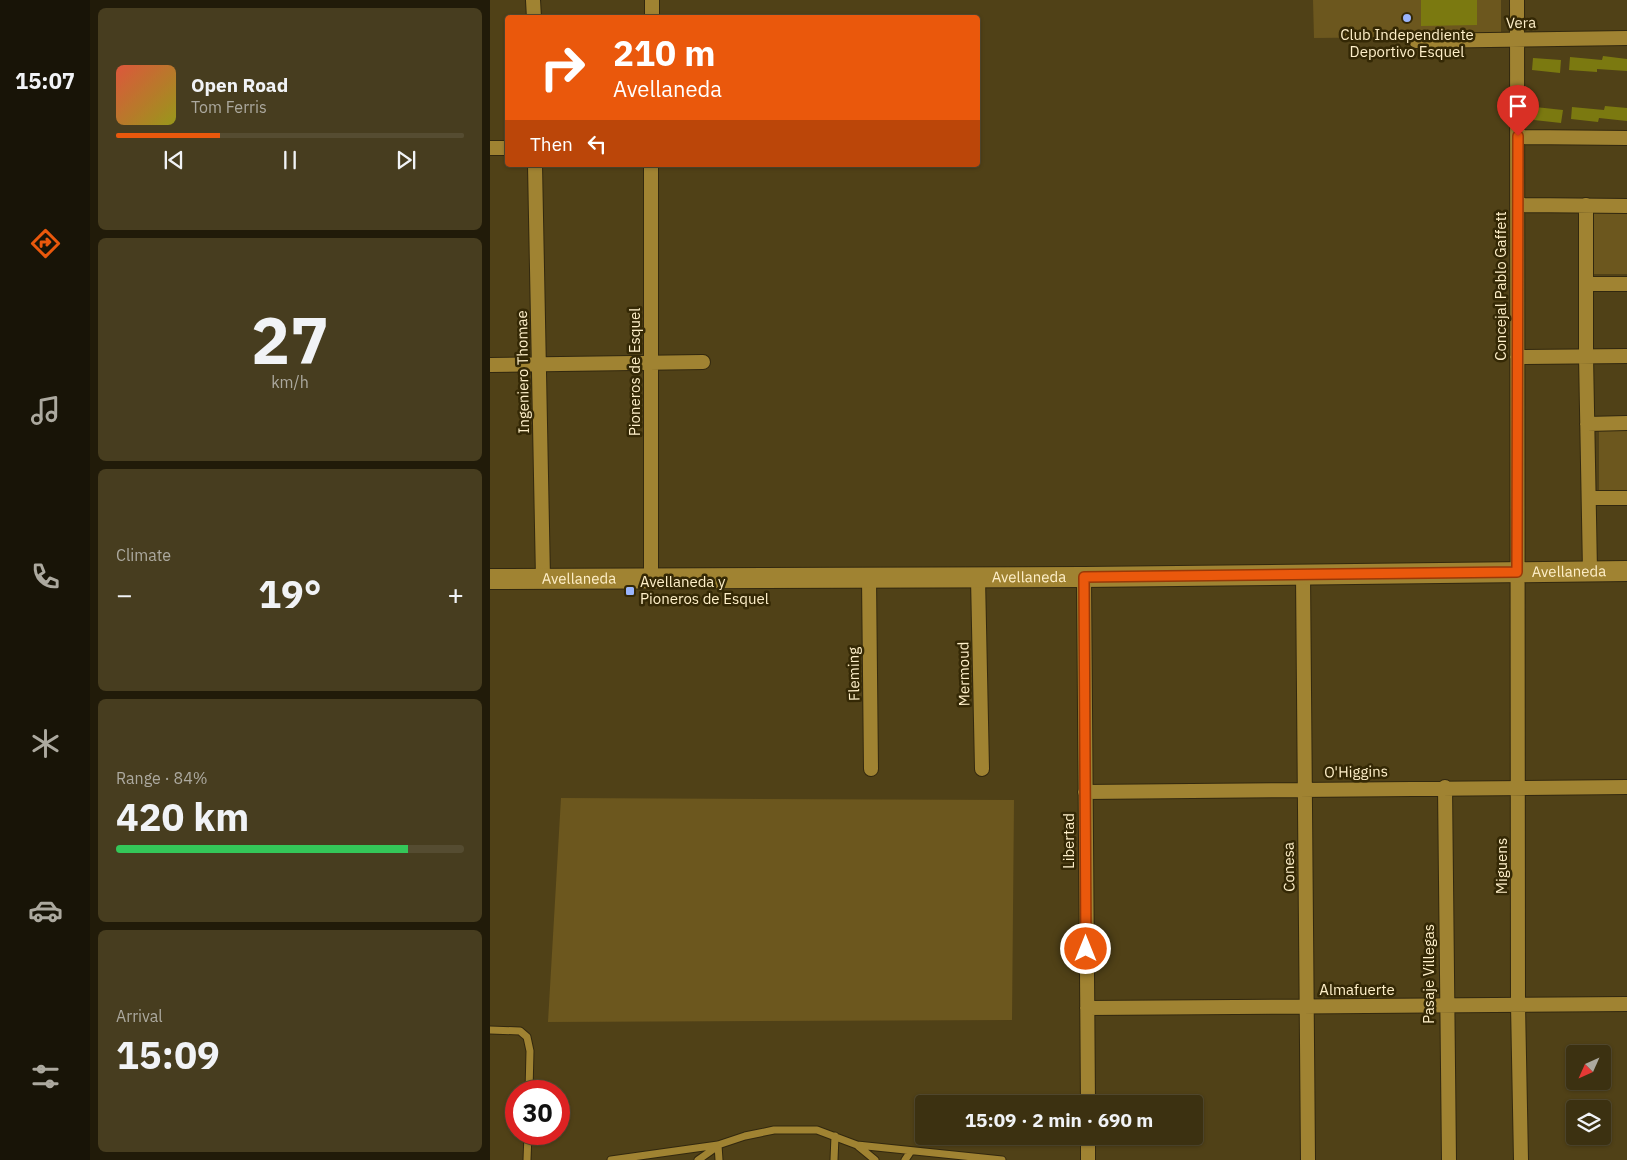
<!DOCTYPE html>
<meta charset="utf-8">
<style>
:root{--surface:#3c3111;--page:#473d1f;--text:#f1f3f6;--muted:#aca99f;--line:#554c31;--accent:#ea580c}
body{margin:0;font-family:"IBM Plex Sans",sans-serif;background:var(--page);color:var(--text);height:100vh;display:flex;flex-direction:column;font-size:19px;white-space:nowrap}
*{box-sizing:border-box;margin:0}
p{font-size:16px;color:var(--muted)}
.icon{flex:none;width:28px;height:28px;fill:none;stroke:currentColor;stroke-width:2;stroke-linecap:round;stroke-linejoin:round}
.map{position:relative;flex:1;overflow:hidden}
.panel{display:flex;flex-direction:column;gap:8px;padding:8px;background:#211b09;width:400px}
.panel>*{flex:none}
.guide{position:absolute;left:15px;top:15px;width:475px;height:152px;border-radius:5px;box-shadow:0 1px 4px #0004,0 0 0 1px var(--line);background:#ea580c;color:#fff;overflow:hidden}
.needle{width:32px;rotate:225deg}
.fabs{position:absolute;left:1076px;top:1045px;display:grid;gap:10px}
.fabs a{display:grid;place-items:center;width:45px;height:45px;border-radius:5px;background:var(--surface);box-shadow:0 1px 4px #0004,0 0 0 1px var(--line);font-size:25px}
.speed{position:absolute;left:15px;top:1080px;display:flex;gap:10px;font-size:25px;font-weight:700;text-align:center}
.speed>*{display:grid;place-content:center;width:65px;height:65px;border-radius:50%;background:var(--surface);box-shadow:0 1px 4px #0004,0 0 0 1px var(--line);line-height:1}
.speed .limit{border:8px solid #d22;background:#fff;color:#111}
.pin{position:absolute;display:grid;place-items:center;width:42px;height:42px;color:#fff;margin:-51px -21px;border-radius:50% 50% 50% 0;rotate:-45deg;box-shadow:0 0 5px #0007}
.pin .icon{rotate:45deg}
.me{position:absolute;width:55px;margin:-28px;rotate:0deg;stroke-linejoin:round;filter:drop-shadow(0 0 4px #0008)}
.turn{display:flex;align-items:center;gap:18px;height:105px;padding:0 25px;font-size:22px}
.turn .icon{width:65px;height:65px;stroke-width:2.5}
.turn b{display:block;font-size:35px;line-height:42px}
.then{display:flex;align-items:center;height:48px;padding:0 25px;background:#0003;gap:10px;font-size:19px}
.big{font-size:38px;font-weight:800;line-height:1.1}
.panel .card{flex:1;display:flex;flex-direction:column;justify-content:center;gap:8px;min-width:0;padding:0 18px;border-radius:8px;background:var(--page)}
.panel .dial{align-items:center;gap:0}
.dial b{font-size:65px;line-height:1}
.song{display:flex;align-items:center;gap:15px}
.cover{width:60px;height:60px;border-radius:8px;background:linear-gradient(135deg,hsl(10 70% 55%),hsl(60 70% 35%))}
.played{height:5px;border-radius:2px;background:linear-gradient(90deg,var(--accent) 30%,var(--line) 30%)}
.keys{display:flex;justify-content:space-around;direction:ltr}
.heat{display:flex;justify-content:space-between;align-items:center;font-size:28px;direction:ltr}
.charge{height:8px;border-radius:4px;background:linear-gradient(90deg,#34c759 84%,var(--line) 0)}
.trip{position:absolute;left:425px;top:1095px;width:288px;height:50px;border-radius:5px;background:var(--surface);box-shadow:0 1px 4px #0004,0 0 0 1px var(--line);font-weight:800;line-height:50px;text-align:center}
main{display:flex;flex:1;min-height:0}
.tab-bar{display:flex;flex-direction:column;width:90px;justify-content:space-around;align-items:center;background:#181407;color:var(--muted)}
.tab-bar .icon{width:35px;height:35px}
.tab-bar .current{color:var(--accent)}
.tab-bar b{font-size:22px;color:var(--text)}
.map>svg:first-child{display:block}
.green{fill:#6c571e}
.building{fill:#7b7910}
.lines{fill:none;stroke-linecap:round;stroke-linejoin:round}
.lane-casing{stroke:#32280f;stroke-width:9}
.street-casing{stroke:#32280f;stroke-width:16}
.secondary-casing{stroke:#32280f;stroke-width:22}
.lane{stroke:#a08332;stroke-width:7}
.street{stroke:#a08332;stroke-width:14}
.secondary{stroke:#a08332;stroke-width:20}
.route-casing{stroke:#983908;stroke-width:12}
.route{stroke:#ea580c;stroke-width:9}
.poi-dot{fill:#9ab5fd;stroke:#342805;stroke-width:2}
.labels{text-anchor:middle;stroke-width:5;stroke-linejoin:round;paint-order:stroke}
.street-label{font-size:15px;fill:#feefc9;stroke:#342805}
.poi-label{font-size:15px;fill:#feefc9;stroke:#342805}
</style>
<main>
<nav class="tab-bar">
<b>15:07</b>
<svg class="icon current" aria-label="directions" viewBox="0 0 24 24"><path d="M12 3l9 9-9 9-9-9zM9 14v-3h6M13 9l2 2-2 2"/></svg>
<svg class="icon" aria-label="music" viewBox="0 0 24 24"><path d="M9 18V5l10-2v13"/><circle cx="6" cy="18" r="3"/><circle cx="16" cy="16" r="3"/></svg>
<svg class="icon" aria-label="phone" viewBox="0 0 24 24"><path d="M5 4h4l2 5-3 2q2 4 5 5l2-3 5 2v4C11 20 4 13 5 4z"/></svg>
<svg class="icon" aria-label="climate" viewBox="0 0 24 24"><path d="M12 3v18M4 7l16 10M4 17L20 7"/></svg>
<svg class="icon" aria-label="car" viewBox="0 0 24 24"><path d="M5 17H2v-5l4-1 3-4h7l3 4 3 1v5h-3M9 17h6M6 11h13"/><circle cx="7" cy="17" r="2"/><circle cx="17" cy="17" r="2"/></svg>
<svg class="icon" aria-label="filters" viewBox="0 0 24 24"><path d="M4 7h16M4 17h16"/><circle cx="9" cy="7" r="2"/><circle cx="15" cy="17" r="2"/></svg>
</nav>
<section class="panel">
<div class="card">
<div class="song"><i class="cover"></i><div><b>Open Road</b><p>Tom Ferris</p></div></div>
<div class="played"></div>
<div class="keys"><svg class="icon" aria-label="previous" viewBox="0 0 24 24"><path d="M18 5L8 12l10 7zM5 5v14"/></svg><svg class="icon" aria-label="pause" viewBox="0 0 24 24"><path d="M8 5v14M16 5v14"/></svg><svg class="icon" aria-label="next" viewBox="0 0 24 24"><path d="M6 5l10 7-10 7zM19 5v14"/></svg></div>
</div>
<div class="card dial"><b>27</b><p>km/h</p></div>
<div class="card"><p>Climate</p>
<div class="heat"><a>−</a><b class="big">19°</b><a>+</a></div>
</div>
<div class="card"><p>Range · 84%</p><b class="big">420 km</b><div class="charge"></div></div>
<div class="card"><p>Arrival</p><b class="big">15:09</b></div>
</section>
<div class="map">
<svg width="1137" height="1160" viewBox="0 0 1137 1160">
<rect width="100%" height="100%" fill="#504117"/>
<path class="green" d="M823,0H1011V36L824,38Z
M1103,212H1137V274H1104Z
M1109,428L1137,429V491H1109Z
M71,798L524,800L522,1020L58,1022Z"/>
<path class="building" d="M931,0H987V25L931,26Z
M1113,56L1137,59V71L1107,69V72L1079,70L1080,57L1112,60Z
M1043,58L1071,60L1070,73L1042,70Z
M1115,106L1137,108V121L1109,118L1108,122L1081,119L1082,107L1114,110Z
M1045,107L1073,110L1071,123L1044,120Z"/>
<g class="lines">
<defs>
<path id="lane" d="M0,1030L30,1031L37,1037L40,1051L39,1091
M228,1145L229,1160
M368,1146L385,1160
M37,1160L38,1134
M121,1160L228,1145L255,1136L284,1130H327L367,1145L512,1160
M208,1160L228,1146
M344,1160L345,1136
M415,1160L421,1151"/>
<path id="street" d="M43,0L44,18
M1027,0L1028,1005L1031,1160
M162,18V0
M926,41L1137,38
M1028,137L1137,138
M0,148H18
M45,165L53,579
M161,165V579
M1028,205L1137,206
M1096,205V356L1100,571
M1096,284H1137
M1027,357L1137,356
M0,365L213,362
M1097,424L1137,423
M1099,498H1137
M813,574L818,1160
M594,577L598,1104
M379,578L381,769
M488,578L492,769
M955,787L959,1160
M595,792L1137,787
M597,1008L1137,1004
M598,1136V1160"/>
<g id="secondary">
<path id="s1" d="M0,579L594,577L1137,571"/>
</g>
</defs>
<use href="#lane" class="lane-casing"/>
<use href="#street" class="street-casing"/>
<use href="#secondary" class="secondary-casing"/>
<use href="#lane" class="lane"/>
<use href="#street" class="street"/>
<use href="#secondary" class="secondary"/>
</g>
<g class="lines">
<defs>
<path id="route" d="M596,949L594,577L1027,572L1028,136"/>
</defs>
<use href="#route" class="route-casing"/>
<use href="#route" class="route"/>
</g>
<g class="poi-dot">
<circle cx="917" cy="18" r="5"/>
<rect x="135" y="586" width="10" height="10" rx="2.5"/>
</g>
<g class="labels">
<g class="street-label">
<text transform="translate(1031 23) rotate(-1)" y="5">Vera</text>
<text transform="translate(1011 286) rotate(-90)" y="5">Concejal Pablo Gaffett</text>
<text transform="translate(33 372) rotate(-91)" y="5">Ingeniero Thomae</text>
<text transform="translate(145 372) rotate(-90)" y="5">Pioneros de Esquel</text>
<text dy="5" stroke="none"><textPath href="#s1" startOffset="1079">Avellaneda</textPath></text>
<text dy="5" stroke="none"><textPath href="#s1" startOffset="539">Avellaneda</textPath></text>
<text dy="5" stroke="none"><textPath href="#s1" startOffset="89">Avellaneda</textPath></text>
<text transform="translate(364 674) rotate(-91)" y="5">Fleming</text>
<text transform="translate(474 674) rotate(-91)" y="5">Mermoud</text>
<text transform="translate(866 772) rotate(-1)" y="5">O'Higgins</text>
<text transform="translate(579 841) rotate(-90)" y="5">Libertad</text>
<text transform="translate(1012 866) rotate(-90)" y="5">Miguens</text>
<text transform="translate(799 867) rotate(-91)" y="5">Conesa</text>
<text transform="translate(939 974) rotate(-90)" y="5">Pasaje Villegas</text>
<text x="867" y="995">Almafuerte</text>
</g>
<g class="poi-label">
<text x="917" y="40">Club Independiente<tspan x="917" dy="17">Deportivo Esquel</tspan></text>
<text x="150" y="587" text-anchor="start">Avellaneda y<tspan x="150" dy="17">Pioneros de Esquel</tspan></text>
</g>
</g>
</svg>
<div class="fabs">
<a><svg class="needle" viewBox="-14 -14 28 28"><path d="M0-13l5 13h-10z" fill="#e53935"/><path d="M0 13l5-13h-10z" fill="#aca99f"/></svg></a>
<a><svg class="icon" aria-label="layers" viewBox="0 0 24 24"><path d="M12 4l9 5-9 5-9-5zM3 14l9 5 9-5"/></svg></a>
</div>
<div class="speed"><div class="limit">30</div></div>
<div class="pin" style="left:1028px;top:136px;background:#d93025"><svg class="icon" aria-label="arrive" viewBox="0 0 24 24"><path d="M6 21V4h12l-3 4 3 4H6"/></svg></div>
<svg class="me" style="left:596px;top:949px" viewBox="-20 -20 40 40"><circle r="17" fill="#ea580c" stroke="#fff" stroke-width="3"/><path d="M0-11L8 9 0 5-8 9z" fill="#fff"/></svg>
<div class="trip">15:09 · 2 min · 690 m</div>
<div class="guide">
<div class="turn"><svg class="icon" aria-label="right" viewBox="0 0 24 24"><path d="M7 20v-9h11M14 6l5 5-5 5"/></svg><div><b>210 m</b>Avellaneda</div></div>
<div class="then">Then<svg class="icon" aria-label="left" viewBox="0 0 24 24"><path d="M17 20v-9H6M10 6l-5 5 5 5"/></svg></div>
</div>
</div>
</main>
